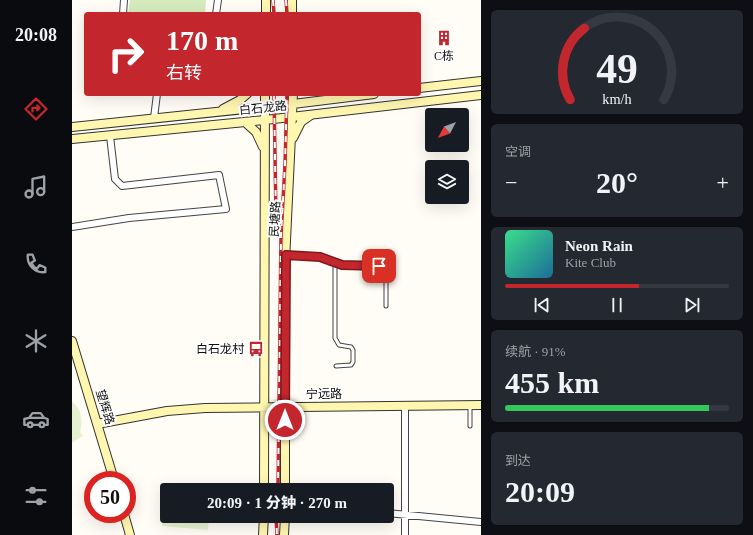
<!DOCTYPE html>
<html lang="zh">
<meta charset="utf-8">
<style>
:root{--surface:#171b24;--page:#242831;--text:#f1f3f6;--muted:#9ea1a6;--line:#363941;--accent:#c4262e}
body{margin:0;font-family:"Times New Roman","Noto Sans SC",serif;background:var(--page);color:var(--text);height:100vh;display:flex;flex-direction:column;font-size:15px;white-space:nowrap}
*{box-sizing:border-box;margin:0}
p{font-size:13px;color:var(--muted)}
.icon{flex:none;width:22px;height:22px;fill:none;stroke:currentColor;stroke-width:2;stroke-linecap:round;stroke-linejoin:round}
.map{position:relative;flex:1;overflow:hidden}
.side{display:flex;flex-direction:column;gap:10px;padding:10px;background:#0d0f14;width:272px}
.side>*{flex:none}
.hud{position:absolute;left:12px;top:12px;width:337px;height:84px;border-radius:4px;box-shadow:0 4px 16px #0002;background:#c4262e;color:#fff;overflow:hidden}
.needle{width:26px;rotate:229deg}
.controls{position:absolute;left:353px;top:108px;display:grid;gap:8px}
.controls a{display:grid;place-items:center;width:44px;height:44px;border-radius:4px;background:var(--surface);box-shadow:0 4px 16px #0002;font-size:20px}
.speed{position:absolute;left:12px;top:471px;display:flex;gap:8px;font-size:20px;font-weight:700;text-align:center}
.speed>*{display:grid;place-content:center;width:52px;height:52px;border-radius:50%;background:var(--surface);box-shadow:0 4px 16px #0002;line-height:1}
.speed .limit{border:6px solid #d22;background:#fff;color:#111}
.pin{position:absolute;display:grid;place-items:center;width:34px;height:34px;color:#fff;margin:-17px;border-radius:8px;box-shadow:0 2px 6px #0006}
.me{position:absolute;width:44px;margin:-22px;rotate:0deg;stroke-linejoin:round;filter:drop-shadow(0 0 3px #0008)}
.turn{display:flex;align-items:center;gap:14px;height:84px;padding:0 16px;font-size:18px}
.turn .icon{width:52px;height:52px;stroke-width:2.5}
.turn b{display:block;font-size:28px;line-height:34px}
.big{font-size:30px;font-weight:800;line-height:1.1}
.side .card{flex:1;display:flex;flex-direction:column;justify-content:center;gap:6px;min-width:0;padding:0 14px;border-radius:6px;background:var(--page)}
.side .dial{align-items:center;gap:0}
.dial svg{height:104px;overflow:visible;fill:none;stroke:var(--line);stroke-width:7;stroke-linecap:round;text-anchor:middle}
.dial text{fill:var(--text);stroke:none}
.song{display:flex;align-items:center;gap:12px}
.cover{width:48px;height:48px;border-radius:6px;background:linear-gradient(135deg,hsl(150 70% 55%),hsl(200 70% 35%))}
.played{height:4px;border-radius:2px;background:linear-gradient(90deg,var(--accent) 60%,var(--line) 60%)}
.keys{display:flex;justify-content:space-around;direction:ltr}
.heat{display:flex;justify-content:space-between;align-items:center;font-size:22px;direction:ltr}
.charge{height:6px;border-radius:3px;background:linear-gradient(90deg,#34c759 91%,var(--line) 0)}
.trip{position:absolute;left:88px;top:483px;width:234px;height:40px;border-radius:4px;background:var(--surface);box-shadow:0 4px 16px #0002;font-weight:800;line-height:40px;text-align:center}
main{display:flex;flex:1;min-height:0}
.tabs{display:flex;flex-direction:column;width:72px;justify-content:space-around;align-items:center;background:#090b0e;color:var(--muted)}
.tabs .icon{width:28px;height:28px}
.tabs .selected{color:var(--accent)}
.tabs b{font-size:18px;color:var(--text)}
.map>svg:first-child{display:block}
.green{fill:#d5ebbd}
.pitch{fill:#e6f2cf}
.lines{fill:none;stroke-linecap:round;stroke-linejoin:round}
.lane-casing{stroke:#444;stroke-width:5}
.street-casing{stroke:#444;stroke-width:8}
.secondary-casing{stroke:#333;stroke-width:10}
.lane{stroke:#fff;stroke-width:3}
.street{stroke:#fff;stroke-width:6}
.secondary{stroke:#fff6b0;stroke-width:8}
.rail-casing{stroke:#c4262e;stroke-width:3.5}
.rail{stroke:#fff;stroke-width:2;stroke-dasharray:6;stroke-linecap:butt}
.route-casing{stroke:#7f191e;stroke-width:10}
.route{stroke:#c4262e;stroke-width:7}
.labels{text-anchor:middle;stroke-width:4;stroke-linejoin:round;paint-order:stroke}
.poi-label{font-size:12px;fill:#111;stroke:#fff}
.street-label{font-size:12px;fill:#111;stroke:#fff}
</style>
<main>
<nav class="tabs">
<b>20:08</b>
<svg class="icon selected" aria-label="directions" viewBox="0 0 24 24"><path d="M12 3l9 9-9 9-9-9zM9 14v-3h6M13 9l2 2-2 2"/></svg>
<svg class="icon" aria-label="music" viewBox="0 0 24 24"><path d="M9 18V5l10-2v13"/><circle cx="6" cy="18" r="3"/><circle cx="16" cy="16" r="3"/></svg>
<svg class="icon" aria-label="phone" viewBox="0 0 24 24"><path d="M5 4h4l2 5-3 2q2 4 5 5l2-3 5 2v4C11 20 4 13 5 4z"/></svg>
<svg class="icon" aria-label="climate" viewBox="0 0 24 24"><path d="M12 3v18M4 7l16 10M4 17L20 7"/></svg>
<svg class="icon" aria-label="car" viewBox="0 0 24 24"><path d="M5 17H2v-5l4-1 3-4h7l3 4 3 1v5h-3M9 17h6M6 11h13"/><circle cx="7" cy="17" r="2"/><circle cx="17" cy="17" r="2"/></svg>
<svg class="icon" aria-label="filters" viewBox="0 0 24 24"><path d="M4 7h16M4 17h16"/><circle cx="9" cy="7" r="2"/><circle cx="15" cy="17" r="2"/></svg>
</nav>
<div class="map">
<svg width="409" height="535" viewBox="0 0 409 535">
<rect width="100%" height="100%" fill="#fffdf5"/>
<path class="green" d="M58,0H134L133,14H56Z"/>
<path class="pitch" d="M0,402C10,409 11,422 8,432L11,436L0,443Z
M92,503H95V516H137L136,530L90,526Z"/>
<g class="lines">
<defs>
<path id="lane" d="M214,255L248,257L270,265H307L312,267L314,271V306
M263,262V338L267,345L279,347L281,350V362L279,365L264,366
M398,407V426"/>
<path id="street" d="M51,14L52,0
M144,14L146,0
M82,118L85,94
M0,227L57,218L154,209L147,175L50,186L43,179L38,136
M333,405V535
M315,513L409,522"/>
<path id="secondary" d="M220,0V14
M194,14V0
M347,88L409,81
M151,109L168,100L175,94
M173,122L184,132L191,147
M0,127L221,104L302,94
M221,138L229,122L239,115
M0,139L193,120L409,95
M0,341L42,480
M25,424L95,411L133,408L409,405
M192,490L193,94
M213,490V261L221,94
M52,514L58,535
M191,535L192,516
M212,535L213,516"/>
</defs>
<use href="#lane" class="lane-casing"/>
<use href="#street" class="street-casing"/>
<use href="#secondary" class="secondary-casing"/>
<use href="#lane" class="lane"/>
<use href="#street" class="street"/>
<use href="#secondary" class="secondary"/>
<defs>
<path id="rail" d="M201,0L202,14
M214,0L215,14
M202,94L204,218
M206,490L209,236L213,164L215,94
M204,516L205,535"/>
</defs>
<use href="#rail" class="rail-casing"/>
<use href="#rail" class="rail"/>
</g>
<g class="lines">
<defs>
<path id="route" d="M213,420L214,255L248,257L270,265L307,266"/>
</defs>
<use href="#route" class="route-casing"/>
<use href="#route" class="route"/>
</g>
<defs>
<symbol id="building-bare" viewBox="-9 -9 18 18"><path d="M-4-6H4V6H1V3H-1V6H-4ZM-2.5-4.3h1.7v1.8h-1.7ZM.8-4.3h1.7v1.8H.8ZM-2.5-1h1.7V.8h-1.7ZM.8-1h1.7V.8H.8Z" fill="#c4262e" stroke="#fff" stroke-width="2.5" paint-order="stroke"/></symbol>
<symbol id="bus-bare" viewBox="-9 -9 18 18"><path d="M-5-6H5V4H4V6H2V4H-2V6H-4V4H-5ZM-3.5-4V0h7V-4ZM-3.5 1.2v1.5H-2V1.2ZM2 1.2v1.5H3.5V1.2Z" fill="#c4262e" stroke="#fff" stroke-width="2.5" paint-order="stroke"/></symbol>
</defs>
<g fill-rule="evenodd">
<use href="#building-bare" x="361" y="27" width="22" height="22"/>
<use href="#bus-bare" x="173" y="338" width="22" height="22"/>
</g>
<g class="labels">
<g class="poi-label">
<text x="372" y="60">C栋</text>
<text x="172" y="353" text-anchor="end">白石龙村</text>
</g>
<g class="street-label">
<text transform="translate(191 108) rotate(-6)" y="4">白石龙路</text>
<text transform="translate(203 219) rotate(-87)" y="4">民塘路</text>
<text x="252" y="398">宁远路</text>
<text transform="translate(33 407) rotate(73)" y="4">望辉路</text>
</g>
</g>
</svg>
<div class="controls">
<a><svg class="needle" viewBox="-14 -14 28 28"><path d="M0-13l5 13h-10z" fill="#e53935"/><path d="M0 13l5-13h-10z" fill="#9ea1a6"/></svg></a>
<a><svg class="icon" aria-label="layers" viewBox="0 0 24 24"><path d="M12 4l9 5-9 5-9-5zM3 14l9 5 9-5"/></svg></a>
</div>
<div class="speed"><div class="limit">50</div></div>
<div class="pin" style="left:307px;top:266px;background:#d93025"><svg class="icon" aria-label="arrive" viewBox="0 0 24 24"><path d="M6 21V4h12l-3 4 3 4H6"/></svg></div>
<svg class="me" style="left:213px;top:420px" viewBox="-20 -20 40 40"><circle r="17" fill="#c4262e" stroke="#fff" stroke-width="3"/><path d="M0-11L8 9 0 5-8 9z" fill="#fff"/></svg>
<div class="trip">20:09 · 1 分钟 · 270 m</div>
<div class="hud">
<div class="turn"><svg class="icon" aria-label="right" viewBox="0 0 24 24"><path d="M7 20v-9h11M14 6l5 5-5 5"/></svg><div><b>170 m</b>右转</div></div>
</div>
</div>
<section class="side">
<div class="card dial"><svg viewBox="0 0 100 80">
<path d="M14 69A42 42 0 1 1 86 69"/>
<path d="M14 69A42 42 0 0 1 25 14" stroke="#c4262e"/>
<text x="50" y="56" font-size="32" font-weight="700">49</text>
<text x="50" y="72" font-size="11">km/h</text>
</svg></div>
<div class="card"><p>空调</p>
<div class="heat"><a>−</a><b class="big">20°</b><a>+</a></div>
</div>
<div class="card">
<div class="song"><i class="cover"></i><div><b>Neon Rain</b><p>Kite Club</p></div></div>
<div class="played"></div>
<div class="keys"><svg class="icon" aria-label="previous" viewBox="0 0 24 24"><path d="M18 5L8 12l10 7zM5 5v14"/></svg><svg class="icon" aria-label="pause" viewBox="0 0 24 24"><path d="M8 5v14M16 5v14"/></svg><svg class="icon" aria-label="next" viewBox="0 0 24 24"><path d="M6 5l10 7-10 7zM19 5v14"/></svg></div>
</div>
<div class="card"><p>续航 · 91%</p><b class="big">455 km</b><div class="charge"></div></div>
<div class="card"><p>到达</p><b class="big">20:09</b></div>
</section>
</main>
